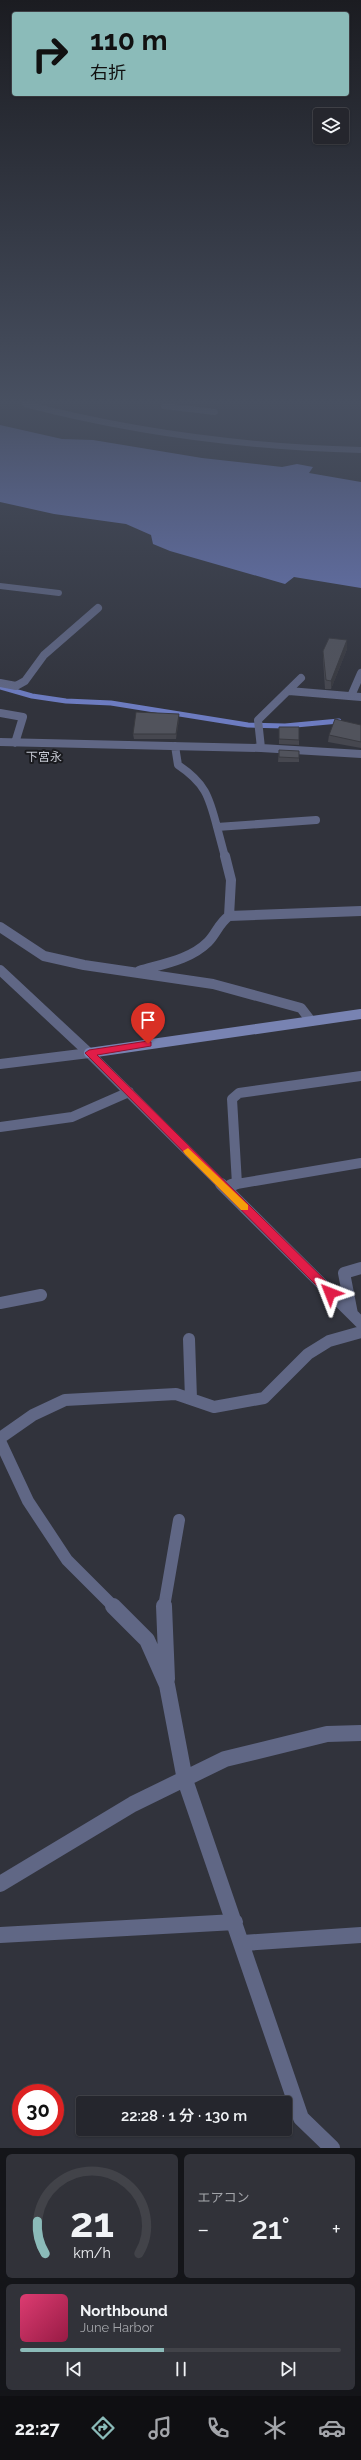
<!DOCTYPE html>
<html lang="ja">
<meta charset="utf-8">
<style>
:root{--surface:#25262d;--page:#313239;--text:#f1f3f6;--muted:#a3a5aa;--line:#424349;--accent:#8bbbb9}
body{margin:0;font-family:Raleway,"Noto Sans JP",sans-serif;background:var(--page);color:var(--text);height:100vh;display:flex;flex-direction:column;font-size:15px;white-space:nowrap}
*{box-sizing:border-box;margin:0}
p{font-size:13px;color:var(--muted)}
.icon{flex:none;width:22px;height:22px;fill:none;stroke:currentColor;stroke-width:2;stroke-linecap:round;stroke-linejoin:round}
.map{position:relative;height:2148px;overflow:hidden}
.sheet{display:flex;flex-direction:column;gap:6px;padding:6px;background:#141519;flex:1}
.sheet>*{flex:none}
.guide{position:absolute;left:12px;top:12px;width:337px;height:84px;border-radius:4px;box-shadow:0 1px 3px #0004,0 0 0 1px var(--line);background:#8bbbb9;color:#111;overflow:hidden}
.fabs{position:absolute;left:313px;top:108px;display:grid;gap:8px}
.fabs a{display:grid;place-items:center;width:36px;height:36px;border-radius:4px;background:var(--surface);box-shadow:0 1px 3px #0004,0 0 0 1px var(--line);font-size:20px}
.speed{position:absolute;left:12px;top:2084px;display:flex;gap:8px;font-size:20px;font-weight:700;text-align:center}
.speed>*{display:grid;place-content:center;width:52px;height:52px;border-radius:50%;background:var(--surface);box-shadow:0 1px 3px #0004,0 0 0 1px var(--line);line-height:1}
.speed .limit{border:6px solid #d22;background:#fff;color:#111}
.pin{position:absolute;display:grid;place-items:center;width:34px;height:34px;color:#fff;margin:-41px -17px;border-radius:50% 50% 50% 0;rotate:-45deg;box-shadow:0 0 4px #0007}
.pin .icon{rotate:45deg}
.me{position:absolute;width:44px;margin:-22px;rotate:315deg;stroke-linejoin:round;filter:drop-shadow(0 0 3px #0008)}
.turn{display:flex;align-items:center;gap:14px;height:84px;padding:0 12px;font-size:18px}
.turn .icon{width:52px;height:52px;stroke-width:2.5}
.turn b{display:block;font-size:28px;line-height:34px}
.big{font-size:30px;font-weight:600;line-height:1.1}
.sheet .card{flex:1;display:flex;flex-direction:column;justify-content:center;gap:6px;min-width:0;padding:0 14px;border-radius:6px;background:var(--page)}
.sheet .dial{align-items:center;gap:0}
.dial svg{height:104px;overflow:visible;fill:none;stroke:var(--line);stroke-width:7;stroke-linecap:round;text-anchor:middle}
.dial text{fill:var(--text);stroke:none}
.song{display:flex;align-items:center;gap:12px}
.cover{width:48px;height:48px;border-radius:6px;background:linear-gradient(135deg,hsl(340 70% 55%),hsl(340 70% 35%))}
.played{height:4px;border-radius:2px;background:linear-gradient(90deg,var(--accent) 45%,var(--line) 45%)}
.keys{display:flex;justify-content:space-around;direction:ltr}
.heat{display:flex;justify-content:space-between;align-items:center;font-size:22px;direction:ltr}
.sheet .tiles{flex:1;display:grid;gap:6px;grid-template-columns:1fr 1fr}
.card:last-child{grid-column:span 2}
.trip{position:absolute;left:76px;top:2096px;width:216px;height:40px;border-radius:4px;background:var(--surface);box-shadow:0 1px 3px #0004,0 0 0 1px var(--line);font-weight:600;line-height:40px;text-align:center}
.tab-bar{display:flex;height:64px;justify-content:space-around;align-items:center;background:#0f0f12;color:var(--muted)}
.tab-bar .icon{width:28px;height:28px}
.tab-bar .active{color:var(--accent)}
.tab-bar b{font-size:18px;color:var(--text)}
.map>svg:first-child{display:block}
.water{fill:#6d7cc1}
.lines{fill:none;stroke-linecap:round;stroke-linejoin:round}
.stream{stroke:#6d7cc1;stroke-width:5}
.street-far4{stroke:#606785;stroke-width:6}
.street-far3{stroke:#606785;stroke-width:8}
.street-far2{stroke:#606785;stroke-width:10}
.street-far1{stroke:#606785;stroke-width:12}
.street{stroke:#606785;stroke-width:16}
.secondary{stroke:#7883b2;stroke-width:10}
.wall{fill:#46474f}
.shaded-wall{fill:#393a40}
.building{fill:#51535c;stroke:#393a40}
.route{fill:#e11d48;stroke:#92132f}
.slow{fill:#f59e0b}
.labels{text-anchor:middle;stroke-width:4;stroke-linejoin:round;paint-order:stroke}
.far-quarter-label{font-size:12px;fill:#c5c8d2;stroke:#1a1b1f}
</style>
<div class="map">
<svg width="361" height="2148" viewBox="0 0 361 2148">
<rect width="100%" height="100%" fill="#31333c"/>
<path class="water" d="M0,425L62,439L93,440L202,458L282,467L297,464L313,467L309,473L361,482V588L294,577L285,584L170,551L153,544L151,535L126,524L54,514L0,502Z"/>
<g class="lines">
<path class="stream" d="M0,687L32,696L66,701L111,703L248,725L285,726L339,721"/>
<path class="street-far4" d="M25,404C136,433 247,447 361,450
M164,406L215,412
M0,586L59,593"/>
<path class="street-far3" d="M0,683L16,686L25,681L44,655L98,608
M289,691L361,697
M351,696L361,673
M0,713L23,717L15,743
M0,742L261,748L361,754
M175,746L178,765C205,783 209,796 217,827L316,820
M261,748L258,720L301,678
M217,827L225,857"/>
<path class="street-far2" d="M225,856L231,880L229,916L361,911
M0,927L44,956L84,965L213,984L301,1008L311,1021
M0,970L89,1053L222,1185
M139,971C162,964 190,960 208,942C216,934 219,923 229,916
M0,1064L89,1053
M0,1127L72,1117L129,1092
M237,1184L232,1099L239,1093L361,1076
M231,1185L361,1163"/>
<path class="street-far1" d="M221,1184L361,1323
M231,1185L235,1184
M0,1303L41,1295
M352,1314L344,1273L361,1268
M189,1339L191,1399
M0,1438L33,1415L65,1400L176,1394L214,1407L264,1398L308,1354L329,1341L361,1332
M0,1441L28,1501L67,1560L114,1607
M164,1607L179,1520"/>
<path class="street" d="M113,1606L147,1640L167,1685L185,1780L301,2118L332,2148
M164,1606L167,1679
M0,1884L133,1804L225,1759L327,1734L361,1733
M0,1935L235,1922
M243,1943L361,1935"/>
<path class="secondary" d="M89,1053L361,1014"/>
</g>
<path class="wall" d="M347,640V649L331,689H325L323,659V651Z
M179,719L176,739H134L133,734Z
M361,725V748L328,742L329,735Z
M279,727L299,740V745L279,744Z
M279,750L299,758V762H278Z"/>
<path class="shaded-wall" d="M347,640V649L331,689V681Z
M179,714V719L176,739V734Z"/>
<path class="building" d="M329,638L347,640L331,681L326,680L323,651Z
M136,712L179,714L176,734H133Z
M335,719L361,725V742L329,735Z
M279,727H299V740L279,739Z
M279,750L299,751V758L279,757Z"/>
<linearGradient id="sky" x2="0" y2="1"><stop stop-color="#1b1c21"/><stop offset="0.57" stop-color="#485061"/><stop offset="1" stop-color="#485061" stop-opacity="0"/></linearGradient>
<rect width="361" height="705" fill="url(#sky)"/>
<path class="route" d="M148,1041L151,1042V1046L97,1055L334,1289V1296H327L85,1053L89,1050Z"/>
<path class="slow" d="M188,1148L248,1205V1210H241L185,1154L183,1151Z"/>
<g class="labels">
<g class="far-quarter-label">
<text x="44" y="761">下宮永</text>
</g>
</g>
</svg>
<div class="fabs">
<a><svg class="icon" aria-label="layers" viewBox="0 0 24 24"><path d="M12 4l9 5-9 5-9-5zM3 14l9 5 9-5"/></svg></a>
</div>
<div class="speed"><div class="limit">30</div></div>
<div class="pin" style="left:148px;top:1044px;background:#d93025"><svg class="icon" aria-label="arrive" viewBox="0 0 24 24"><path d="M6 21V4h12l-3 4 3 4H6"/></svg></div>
<svg class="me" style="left:330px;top:1293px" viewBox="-20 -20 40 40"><path d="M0-17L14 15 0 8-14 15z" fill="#e11d48" stroke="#fff" stroke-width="4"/></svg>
<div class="trip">22:28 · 1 分 · 130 m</div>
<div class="guide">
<div class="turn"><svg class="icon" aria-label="right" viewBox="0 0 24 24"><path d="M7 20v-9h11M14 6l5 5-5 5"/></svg><div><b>110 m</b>右折</div></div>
</div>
</div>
<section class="sheet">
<div class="tiles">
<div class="card dial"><svg viewBox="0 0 100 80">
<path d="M14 69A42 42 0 1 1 86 69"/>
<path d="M14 69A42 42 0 0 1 8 44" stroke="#8bbbb9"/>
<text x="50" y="56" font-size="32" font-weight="700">21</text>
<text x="50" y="72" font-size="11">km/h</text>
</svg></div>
<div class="card"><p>エアコン</p>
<div class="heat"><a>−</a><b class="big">21°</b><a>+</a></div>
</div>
<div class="card">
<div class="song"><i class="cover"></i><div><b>Northbound</b><p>June Harbor</p></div></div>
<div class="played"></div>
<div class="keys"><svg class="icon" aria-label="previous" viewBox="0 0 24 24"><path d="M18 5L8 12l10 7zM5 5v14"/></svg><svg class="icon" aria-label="pause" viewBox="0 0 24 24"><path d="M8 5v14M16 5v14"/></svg><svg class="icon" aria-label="next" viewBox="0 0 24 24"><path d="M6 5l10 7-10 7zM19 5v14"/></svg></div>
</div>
</div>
</section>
<nav class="tab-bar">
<b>22:27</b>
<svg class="icon active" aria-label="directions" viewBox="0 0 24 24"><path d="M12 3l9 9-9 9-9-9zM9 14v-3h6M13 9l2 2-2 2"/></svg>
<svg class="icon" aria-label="music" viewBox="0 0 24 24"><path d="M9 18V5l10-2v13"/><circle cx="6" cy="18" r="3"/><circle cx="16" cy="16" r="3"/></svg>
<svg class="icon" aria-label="phone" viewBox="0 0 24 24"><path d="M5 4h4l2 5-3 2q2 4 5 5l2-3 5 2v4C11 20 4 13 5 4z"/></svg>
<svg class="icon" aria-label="climate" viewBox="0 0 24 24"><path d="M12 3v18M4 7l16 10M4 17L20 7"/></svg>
<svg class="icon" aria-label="car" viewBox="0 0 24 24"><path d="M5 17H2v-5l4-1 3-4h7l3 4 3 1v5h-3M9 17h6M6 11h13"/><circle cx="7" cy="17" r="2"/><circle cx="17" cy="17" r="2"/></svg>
</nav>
